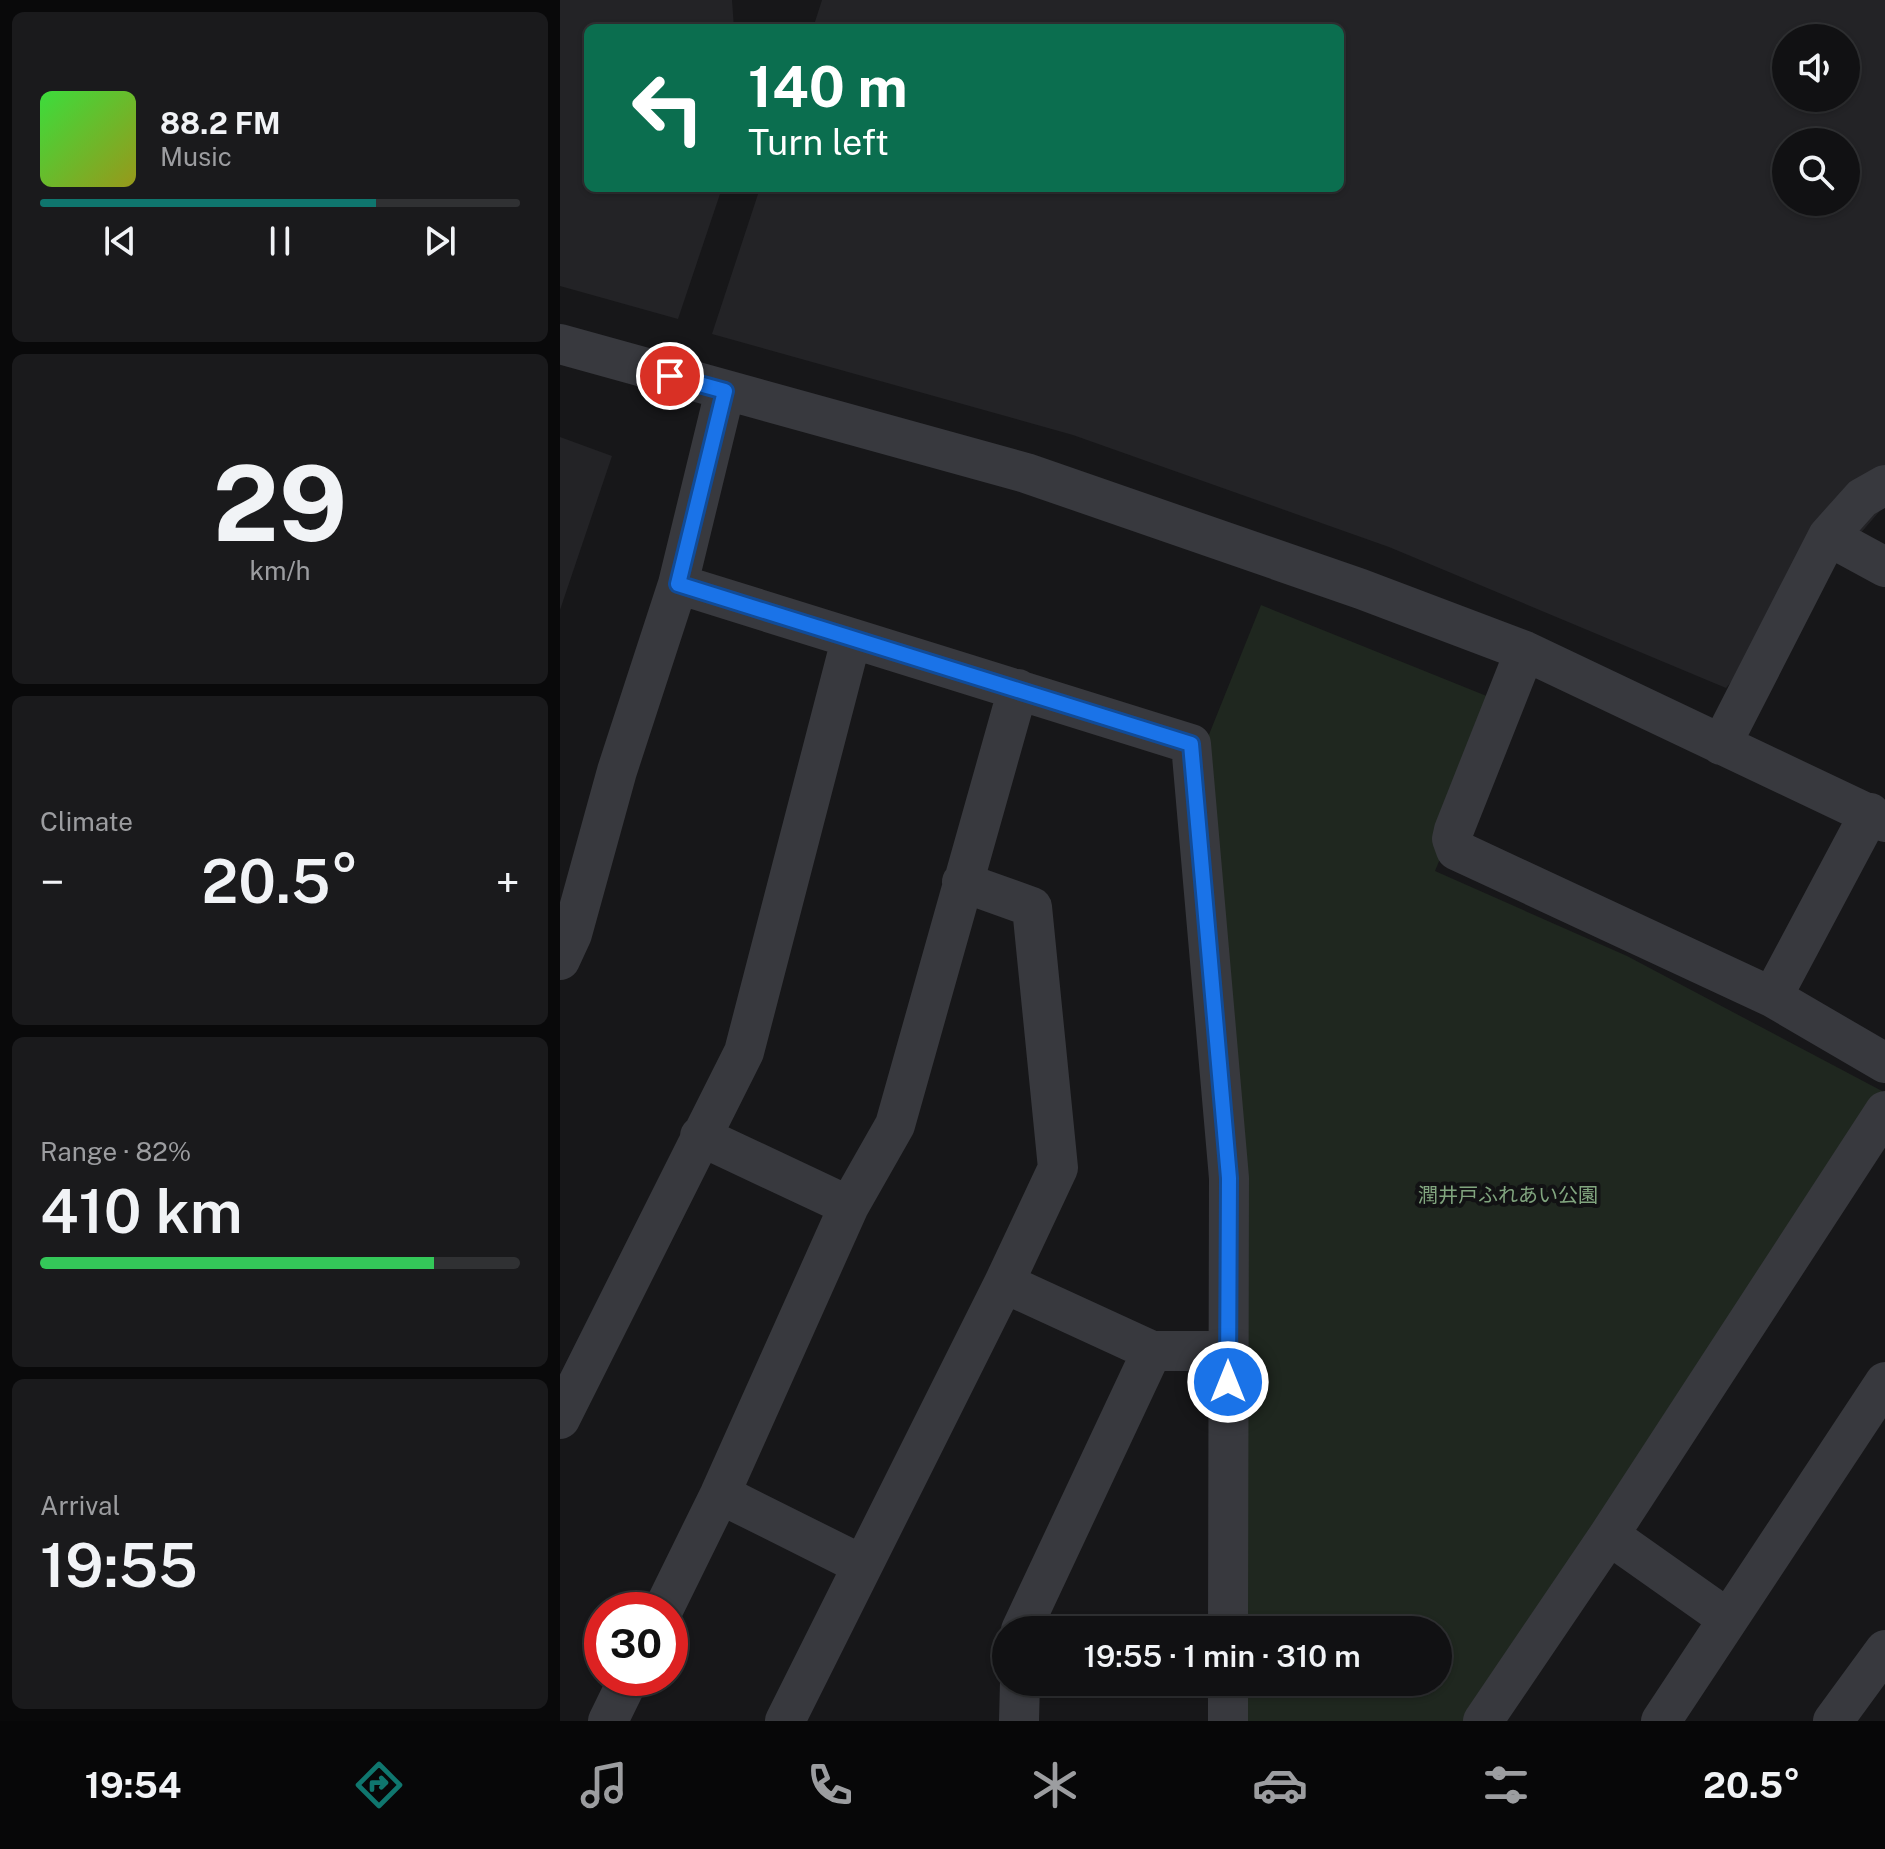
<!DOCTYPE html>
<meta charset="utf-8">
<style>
:root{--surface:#111113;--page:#1a1a1c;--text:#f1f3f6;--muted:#9c9da0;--line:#303133;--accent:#0f766e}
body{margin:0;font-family:"Public Sans","Noto Sans JP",sans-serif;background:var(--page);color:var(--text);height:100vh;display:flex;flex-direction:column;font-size:30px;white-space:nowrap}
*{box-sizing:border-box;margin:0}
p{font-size:26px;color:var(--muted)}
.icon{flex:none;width:44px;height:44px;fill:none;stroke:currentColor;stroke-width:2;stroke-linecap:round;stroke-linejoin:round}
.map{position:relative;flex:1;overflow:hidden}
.sheet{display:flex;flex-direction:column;gap:12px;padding:12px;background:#09090a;width:560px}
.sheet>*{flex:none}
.banner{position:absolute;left:24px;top:24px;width:760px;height:168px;border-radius:12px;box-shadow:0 2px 6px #0004,0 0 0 2px var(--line);background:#0b6e4f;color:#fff;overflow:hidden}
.fabs{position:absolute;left:1212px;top:24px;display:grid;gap:16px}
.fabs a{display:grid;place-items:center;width:88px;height:88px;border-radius:50%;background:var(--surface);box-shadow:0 2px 6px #0004,0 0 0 2px var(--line);font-size:40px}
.speed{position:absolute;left:24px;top:1592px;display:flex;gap:16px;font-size:40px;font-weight:700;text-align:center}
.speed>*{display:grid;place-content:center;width:104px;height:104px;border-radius:50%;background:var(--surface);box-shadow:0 2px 6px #0004,0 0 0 2px var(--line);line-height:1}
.speed .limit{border:12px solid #d22;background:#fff;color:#111}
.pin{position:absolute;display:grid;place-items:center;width:68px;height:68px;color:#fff;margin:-34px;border:4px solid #fff;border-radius:50%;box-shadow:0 2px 8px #0007}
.me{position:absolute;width:88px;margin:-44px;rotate:0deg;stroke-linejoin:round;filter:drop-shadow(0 0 6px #0008)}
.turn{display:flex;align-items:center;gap:28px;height:168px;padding:0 32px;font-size:36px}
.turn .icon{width:104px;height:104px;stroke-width:2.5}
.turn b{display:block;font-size:56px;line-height:68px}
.big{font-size:60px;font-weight:600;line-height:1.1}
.sheet .widget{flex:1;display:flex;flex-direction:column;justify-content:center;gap:12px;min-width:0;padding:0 28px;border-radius:12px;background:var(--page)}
.sheet .dial{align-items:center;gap:0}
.dial b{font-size:104px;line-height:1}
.song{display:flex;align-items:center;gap:24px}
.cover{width:96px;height:96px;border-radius:12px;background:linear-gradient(135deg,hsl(120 70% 55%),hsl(60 70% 35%))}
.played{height:8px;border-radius:4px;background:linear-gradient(90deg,var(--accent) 70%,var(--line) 70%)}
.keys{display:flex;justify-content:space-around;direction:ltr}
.heat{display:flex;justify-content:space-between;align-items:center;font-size:44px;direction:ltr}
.charge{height:12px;border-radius:6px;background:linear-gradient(90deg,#34c759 82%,var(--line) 0)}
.trip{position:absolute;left:432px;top:1616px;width:460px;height:80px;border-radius:40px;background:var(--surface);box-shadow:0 2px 6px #0004,0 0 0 2px var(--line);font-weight:600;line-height:80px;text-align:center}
.dock{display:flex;height:128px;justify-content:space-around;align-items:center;background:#070708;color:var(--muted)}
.dock .icon{width:56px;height:56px}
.dock .active{color:var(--accent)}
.dock b{font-size:36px;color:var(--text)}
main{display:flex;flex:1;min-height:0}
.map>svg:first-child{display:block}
.built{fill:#232326;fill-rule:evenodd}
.green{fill:#1f271f}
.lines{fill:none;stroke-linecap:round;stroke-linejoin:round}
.minor{stroke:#38393e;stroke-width:40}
.route-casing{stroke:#114b97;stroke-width:20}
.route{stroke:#1a73e8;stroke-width:14}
.labels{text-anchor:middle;stroke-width:8;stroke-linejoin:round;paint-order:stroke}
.park-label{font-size:20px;fill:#81a57f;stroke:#121214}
</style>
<main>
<section class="sheet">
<div class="widget">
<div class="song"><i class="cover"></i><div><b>88.2 FM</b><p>Music</p></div></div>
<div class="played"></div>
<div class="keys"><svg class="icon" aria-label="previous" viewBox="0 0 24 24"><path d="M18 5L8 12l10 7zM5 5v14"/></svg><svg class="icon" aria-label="pause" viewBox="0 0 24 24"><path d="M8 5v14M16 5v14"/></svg><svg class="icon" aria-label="next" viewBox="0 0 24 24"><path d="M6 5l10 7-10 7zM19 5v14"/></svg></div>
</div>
<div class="widget dial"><b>29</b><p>km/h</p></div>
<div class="widget"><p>Climate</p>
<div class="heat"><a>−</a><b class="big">20.5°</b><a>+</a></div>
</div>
<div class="widget"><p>Range · 82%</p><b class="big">410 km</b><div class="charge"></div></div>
<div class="widget"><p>Arrival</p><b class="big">19:55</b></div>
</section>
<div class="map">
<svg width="1325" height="1721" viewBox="0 0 1325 1721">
<rect width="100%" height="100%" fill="#171719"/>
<path class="built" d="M0,0H172L174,28H28V188H162L118,319L0,286Z
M262,0H1325V505L1166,688L829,547L513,435L152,334L200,188H780V28H253ZM1226,38H1286V98H1226ZM1226,142H1286V202H1226Z
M0,437L52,456L0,610Z"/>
<path class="green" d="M701,605L944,703L875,871L1067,956L1322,1091L1325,1107L921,1721H684V1682H878V1630H684L642,752Z"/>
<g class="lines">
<path class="minor" d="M0,344L466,473L801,589L965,651L1325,822
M1268,536L1325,567
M118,584L631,744L669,1178L668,1630
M965,651L894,830L892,839L896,850L1212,997L1325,1063
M1161,745L1268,536L1302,498L1325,485
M0,960L12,934L57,771L118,584L165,391
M1212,997L1310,813
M140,1136L289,1206
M444,1283L592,1351H668
M0,1419L184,1052L291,640
M160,1494L302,1565
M1049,1535L1168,1619
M103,1610L160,1494L289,1206L335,1125L458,689
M461,1630L592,1351
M668,1682V1721
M48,1721L69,1678
M225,1721L444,1283L498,1168L472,907L402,882
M459,1721L460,1682
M923,1721L1049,1535L1325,1111
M1101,1721L1325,1382
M1273,1721L1325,1650"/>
</g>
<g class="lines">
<defs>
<path id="route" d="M110,376L165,391L118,584L631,744L669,1178L668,1382"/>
</defs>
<use href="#route" class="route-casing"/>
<use href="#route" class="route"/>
</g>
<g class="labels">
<g class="park-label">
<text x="948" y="1202">潤井戸ふれあい公園</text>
</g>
</g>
</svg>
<div class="fabs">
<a><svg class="icon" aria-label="sound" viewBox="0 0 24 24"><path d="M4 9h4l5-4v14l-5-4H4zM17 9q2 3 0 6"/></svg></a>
<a><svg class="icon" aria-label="search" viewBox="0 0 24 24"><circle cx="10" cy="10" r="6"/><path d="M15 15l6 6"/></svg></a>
</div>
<div class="speed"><div class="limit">30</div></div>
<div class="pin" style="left:110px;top:376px;background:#d93025"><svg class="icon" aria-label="arrive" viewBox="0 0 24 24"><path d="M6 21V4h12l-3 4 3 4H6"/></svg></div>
<svg class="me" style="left:668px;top:1382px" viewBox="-20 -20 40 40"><circle r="17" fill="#1a73e8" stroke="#fff" stroke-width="3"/><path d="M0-11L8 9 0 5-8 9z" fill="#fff"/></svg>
<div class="trip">19:55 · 1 min · 310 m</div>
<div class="banner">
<div class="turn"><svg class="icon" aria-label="left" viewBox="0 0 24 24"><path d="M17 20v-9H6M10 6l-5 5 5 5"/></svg><div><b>140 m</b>Turn left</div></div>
</div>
</div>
</main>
<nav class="dock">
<b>19:54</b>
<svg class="icon active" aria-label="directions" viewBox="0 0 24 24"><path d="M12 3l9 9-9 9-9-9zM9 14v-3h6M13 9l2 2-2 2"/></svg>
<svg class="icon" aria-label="music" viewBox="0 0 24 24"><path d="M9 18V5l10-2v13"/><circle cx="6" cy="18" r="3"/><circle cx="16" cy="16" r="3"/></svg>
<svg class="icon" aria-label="phone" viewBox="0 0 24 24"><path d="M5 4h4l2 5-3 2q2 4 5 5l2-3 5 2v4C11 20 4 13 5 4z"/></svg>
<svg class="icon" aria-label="climate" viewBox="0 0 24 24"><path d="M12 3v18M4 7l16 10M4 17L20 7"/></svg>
<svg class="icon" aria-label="car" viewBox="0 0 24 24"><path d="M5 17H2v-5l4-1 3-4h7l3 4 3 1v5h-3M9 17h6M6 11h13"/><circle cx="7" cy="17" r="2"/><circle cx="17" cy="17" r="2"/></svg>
<svg class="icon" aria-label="filters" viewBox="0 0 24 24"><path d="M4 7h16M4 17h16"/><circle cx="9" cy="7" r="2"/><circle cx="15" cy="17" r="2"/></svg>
<b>20.5°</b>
</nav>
